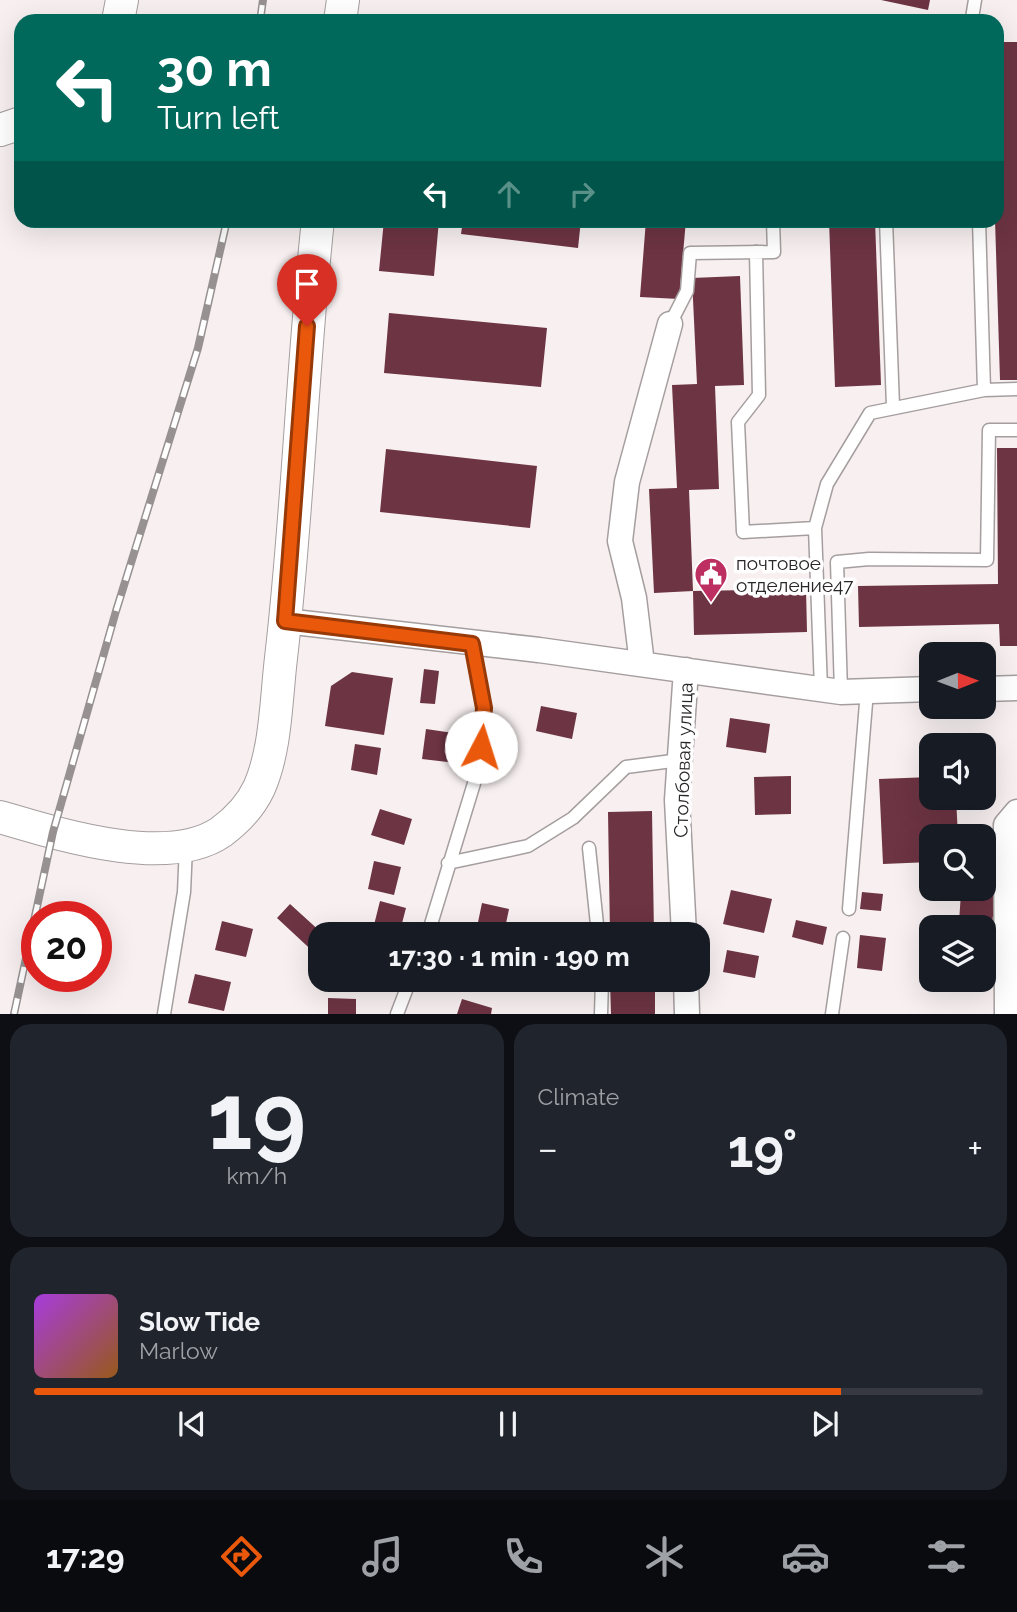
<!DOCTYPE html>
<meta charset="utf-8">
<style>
:root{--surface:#171b24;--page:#20242c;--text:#f1f3f6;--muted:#9ea1a6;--line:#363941;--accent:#ea580c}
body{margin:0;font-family:Raleway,sans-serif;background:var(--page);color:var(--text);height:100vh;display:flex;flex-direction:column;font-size:26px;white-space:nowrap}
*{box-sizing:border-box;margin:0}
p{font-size:23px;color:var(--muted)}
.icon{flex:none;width:38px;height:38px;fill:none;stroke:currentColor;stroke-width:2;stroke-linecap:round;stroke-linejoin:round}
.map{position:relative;height:1014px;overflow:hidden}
.panel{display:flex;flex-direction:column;gap:10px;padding:10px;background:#0d0f14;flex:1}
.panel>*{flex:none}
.hud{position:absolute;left:14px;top:14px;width:990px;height:214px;border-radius:21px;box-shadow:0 7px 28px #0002;background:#00695c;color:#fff;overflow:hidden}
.needle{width:46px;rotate:89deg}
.tools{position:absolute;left:919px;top:642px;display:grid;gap:14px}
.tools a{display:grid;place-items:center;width:77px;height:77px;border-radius:14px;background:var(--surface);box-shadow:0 7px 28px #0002;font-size:35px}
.speed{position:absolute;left:21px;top:901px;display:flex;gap:14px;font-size:35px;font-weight:700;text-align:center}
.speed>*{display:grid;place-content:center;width:91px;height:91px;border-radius:50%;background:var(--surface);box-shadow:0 7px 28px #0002;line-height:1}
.speed .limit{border:10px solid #d22;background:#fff;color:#111}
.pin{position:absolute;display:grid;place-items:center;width:60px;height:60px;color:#fff;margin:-72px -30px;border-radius:50% 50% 50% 0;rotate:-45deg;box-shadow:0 0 7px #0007}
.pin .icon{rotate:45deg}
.me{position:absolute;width:77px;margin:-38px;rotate:5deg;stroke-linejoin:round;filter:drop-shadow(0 0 5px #0008)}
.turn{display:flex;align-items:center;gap:24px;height:147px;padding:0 28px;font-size:32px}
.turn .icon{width:91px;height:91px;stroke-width:2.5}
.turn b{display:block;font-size:49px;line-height:60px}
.lanes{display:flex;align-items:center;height:66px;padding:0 28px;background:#0003;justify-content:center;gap:35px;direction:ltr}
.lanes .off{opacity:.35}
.big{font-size:52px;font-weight:700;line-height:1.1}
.panel .card{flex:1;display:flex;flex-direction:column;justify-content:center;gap:10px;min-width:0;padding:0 24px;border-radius:21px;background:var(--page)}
.panel .dial{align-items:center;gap:0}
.dial b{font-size:91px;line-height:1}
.song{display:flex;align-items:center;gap:21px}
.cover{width:84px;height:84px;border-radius:10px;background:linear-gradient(135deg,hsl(280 70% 55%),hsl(30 70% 35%))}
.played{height:7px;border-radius:4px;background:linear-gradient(90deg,var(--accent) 85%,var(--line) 85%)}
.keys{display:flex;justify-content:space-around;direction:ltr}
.heat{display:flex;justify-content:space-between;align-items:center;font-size:38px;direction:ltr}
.panel .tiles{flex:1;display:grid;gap:10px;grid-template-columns:1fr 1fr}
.card:last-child{grid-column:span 2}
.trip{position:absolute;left:308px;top:922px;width:402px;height:70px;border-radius:21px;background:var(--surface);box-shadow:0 7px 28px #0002;font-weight:700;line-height:70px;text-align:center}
.dock{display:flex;height:112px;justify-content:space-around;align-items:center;background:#090b0e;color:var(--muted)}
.dock .icon{width:49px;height:49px}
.dock .selected{color:var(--accent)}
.dock b{font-size:32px;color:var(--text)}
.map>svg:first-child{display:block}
.building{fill:#6d3443}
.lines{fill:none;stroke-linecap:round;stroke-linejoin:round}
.service-casing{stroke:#a59e9f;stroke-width:15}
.minor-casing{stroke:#a59e9f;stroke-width:27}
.tertiary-casing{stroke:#a59e9f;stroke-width:34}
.service{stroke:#fff;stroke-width:12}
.minor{stroke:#fff;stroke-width:24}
.tertiary{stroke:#fff;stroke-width:32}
.rail-casing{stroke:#979192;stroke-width:8}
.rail{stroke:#fff;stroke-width:5;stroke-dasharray:16;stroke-linecap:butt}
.route-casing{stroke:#983908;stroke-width:18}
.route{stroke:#ea580c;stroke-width:12}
.labels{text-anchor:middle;stroke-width:7;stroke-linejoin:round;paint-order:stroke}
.poi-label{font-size:19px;fill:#292627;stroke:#fff;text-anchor:start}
.street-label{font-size:19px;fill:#292627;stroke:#fff}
</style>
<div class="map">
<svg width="1017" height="1014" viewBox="0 0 1017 1014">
<rect width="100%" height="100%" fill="#f7eff0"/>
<path class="building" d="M881,0H930L928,10Z
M998,42H1017V380H1000L995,220H998Z
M384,220H439L434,276L379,271Z
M463,220H581L578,248L461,234Z
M646,220H686L679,299L640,297Z
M710,220H759V223L710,225Z
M829,220H875L881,385L835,387Z
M740,276L744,385L715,386L719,489L689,490L693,591L806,589L807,632L694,635L693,591L654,593L649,489L677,488L672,385L697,384L692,278Z
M389,313L547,328L541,387L384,373Z
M997,448H1017V646H1000L999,624L859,627L858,586L998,584Z
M386,449L537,466L530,528L380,512Z
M424,669L439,671L435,704L420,703Z
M352,672L393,678L384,735L325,726L331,686Z
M541,706L577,713L572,739L536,731Z
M730,718L770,724L766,753L726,747Z
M426,729L460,734L456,763L422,759Z
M355,744L381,748L377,775L351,770Z
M791,776V814L755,815L754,777Z
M931,777V798H956L958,836H931V862L883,864L879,779Z
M380,809L412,819L404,845L371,835Z
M652,811L654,934H610L608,812Z
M374,861L401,867L394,895L368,889Z
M731,890L772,899L764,933L723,924Z
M862,892L883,894L881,911L860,909Z
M961,893L995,896L992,925L959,922Z
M380,901L406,908L400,931L374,925Z
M482,903L509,909L504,933L477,927Z
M290,904L323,934L320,958L277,918Z
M796,920L827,927L823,945L792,937Z
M222,921L253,929L246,957L215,950Z
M860,935L886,938L882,971L857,968Z
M727,950L759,956L755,978L723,972Z
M195,974L231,982L224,1011L188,1003Z
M480,980H510L508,988Z
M610,980H655V1014H611Z
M328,998L356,999V1014H328Z
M462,999L492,1008L491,1014H457Z"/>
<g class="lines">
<defs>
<path id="service" d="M968,21L972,18L975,0
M886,220L893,406
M979,220L984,390L1017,389
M756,252L759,395L738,422L743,532L815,528L821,689
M670,324L687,291L690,253L774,252L773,220
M815,528L827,484L870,413L984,390
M841,692L837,562L869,559L987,560L989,430H1017
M589,848L598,934
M448,863L528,846L573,818L626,767L680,760
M849,909L867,691
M428,934L479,767L484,708L472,644
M164,1014L184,892L186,846
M397,1014L410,980
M601,1014L602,980
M832,1014L843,938"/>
<path id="minor" d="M285,621L539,650L841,692L931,689
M642,664L634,598L620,541L627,482L670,324
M984,689L1017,688
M684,934L677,800L686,670
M686,980L687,1014
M1007,1014L1006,825L1017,812"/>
<path id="tertiary" d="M118,21L122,0
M340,21L343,0
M0,130L21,123
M0,817C58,834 167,869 221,832C236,821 251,805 259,788C276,750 276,700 281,658C298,513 302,366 318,220"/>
</defs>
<use href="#service" class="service-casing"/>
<use href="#minor" class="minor-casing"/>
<use href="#tertiary" class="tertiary-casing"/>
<use href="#service" class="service"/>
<use href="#minor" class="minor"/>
<use href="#tertiary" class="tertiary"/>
<defs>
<path id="rail" d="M260,21L263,0
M14,1014L53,832L116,611L198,348L227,220"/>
</defs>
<use href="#rail" class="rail-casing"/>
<use href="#rail" class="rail"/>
</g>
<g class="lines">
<defs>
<path id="route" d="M307,326L285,621L472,644L484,708L481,747"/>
</defs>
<use href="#route" class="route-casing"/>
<use href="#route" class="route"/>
</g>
<defs>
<symbol id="civic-pin" viewBox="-11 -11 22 30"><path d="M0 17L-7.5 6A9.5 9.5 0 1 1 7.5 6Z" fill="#bc2f60" stroke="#fff"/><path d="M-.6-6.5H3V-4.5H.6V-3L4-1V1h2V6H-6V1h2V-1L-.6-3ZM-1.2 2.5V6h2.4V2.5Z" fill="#fff"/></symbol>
</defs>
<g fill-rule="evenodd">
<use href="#civic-pin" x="692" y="555" width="38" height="52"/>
</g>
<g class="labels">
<g class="poi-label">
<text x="736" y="570">почтовое<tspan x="736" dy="22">отделение47</tspan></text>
</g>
<g class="street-label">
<text transform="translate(683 760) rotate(-88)" y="7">Столбовая улица</text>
</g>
</g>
</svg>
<div class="tools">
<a><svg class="needle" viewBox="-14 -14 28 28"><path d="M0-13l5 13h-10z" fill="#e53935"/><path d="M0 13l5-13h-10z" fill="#9ea1a6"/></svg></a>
<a><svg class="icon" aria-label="sound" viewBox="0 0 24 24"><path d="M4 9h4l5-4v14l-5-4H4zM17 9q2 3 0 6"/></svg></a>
<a><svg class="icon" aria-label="search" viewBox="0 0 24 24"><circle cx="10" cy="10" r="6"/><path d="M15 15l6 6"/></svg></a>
<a><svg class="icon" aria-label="layers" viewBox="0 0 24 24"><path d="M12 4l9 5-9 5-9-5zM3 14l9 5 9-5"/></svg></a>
</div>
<div class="speed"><div class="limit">20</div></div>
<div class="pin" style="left:307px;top:326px;background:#d93025"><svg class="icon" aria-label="arrive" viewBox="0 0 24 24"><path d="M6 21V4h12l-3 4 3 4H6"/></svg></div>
<svg class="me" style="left:481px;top:747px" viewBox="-20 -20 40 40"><circle r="19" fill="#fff"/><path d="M0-13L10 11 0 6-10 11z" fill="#ea580c"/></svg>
<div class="trip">17:30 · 1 min · 190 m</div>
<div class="hud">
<div class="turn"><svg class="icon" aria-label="left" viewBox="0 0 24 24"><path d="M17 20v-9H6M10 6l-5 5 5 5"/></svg><div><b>30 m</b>Turn left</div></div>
<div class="lanes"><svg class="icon" aria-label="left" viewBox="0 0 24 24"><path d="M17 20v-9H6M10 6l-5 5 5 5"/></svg><svg class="icon off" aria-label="ahead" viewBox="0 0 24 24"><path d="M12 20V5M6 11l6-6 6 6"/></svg><svg class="icon off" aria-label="right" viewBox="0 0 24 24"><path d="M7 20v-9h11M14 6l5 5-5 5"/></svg></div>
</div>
</div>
<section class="panel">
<div class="tiles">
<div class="card dial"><b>19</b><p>km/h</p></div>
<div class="card"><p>Climate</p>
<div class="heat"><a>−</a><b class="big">19°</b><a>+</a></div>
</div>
<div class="card">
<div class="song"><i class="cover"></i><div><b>Slow Tide</b><p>Marlow</p></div></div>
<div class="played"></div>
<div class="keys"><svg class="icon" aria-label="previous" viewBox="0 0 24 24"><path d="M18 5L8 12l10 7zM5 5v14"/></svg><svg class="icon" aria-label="pause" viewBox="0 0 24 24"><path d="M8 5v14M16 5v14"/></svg><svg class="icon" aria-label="next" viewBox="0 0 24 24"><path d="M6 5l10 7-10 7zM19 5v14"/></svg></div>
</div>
</div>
</section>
<nav class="dock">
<b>17:29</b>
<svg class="icon selected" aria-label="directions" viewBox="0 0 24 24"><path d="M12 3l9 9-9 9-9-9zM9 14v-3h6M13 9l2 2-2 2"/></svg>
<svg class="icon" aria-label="music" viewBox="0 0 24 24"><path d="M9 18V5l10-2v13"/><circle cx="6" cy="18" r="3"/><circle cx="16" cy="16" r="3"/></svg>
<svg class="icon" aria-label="phone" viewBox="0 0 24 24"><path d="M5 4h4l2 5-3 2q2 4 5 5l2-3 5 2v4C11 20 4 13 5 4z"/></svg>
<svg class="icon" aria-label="climate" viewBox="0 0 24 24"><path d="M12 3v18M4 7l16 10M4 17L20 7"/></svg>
<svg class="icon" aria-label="car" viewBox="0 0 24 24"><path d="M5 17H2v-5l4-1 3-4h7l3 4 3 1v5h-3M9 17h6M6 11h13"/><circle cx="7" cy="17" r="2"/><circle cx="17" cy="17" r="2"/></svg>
<svg class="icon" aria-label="filters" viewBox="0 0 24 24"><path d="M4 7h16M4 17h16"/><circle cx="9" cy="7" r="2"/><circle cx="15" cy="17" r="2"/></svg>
</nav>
